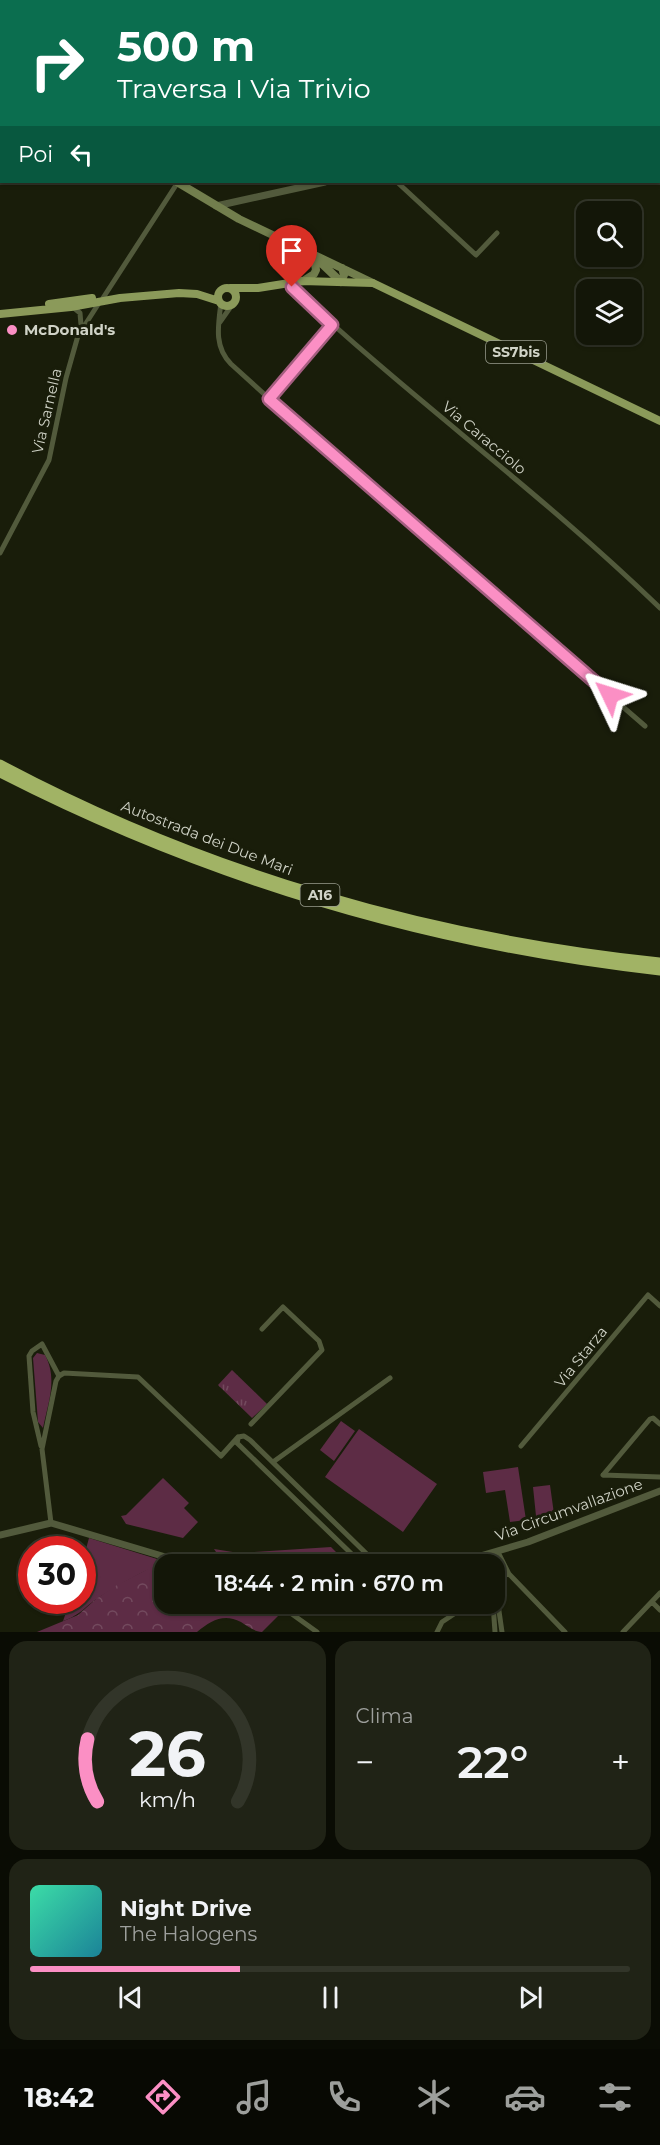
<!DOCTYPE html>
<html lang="it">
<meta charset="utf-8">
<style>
:root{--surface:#131608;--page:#202316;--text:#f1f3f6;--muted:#9d9f9c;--line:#323529;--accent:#fb8fc4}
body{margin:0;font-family:Montserrat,sans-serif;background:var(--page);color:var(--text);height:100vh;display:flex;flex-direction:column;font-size:22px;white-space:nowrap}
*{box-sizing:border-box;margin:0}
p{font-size:20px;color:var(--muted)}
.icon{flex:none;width:33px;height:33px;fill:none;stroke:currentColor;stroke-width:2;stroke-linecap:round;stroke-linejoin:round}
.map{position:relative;height:1632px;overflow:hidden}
.drawer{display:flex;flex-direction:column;gap:9px;padding:9px;background:#0a0c04;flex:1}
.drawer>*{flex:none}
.guide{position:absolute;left:0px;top:0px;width:660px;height:183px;box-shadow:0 2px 4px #0004,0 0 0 2px var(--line);background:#0b6e4f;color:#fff;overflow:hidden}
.fabs{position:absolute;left:576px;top:201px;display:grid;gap:12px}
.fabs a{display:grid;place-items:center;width:66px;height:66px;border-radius:12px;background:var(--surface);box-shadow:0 2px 4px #0004,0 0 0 2px var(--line);font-size:30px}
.speed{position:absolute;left:18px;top:1536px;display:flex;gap:12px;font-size:30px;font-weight:700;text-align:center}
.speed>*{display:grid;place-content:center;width:78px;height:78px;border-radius:50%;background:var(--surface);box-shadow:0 2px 4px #0004,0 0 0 2px var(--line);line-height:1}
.speed .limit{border:9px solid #d22;background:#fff;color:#111}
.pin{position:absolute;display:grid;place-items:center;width:51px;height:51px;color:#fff;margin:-62px -26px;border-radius:50% 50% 50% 0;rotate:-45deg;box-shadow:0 0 6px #0007}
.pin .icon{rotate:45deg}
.me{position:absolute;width:66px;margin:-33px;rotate:311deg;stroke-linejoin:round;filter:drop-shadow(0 0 4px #0008)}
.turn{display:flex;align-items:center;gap:21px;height:126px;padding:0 18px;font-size:27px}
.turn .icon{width:78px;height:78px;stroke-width:2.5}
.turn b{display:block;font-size:42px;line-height:51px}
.then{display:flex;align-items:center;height:57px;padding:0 18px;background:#0003;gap:12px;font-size:22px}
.big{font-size:45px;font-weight:600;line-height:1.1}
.drawer .tile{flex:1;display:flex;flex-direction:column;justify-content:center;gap:9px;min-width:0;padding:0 21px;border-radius:18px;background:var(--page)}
.drawer .dial{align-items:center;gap:0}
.dial svg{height:156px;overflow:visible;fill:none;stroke:var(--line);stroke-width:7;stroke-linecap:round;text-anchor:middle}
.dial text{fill:var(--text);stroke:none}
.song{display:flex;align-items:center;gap:18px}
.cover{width:72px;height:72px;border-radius:9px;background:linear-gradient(135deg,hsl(160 70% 55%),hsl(190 70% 35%))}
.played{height:6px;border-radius:3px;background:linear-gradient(90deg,var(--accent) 35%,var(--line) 35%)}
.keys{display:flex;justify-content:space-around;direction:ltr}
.heat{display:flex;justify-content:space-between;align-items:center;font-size:33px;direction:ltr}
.drawer .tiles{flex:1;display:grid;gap:9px;grid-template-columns:1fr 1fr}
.tile:last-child{grid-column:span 2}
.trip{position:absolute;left:154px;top:1554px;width:351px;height:60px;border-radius:18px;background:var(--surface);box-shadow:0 2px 4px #0004,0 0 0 2px var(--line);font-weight:600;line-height:60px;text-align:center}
.tabs{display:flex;height:96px;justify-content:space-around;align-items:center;background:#080903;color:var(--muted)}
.tabs .icon{width:42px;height:42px}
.tabs .selected{color:var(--accent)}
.tabs b{font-size:27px;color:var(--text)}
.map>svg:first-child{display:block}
.grass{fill:#5d2c45}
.forest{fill:url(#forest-crowns)}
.park{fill:url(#park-tufts)}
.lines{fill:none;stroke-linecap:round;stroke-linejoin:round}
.minor{stroke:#525a3c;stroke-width:5}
.tertiary{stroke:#525a3c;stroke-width:7}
.secondary{stroke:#727e4d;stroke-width:8}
.primary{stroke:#8b9a5a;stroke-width:8}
.motorway{stroke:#a1b365;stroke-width:9}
.route-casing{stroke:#a35d7f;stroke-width:15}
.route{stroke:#fb8fc4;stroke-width:10}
.poi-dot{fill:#fb8fc4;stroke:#191d0a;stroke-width:2}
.labels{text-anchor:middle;stroke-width:6;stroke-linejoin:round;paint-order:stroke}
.shield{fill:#191d0a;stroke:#999c8e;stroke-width:1.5}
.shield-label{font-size:14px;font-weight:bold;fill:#d0d3c7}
.poi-label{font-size:15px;font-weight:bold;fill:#d0d3c7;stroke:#191d0a;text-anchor:start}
.street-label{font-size:15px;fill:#d0d3c7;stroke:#191d0a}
</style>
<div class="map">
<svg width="660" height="1632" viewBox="0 0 660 1632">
<defs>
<pattern id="forest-crowns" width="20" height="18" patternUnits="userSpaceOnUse" patternTransform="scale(1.5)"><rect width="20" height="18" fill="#5d2c45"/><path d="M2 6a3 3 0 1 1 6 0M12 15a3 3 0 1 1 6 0" fill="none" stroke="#734a5e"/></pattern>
<pattern id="park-tufts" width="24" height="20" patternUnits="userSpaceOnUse" patternTransform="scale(1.5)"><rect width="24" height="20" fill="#5d2c45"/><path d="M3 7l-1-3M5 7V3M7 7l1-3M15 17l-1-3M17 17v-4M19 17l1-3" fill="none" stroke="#734a5e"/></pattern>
</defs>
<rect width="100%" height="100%" fill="#191d0a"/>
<path class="grass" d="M37,1353L45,1355C58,1379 48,1403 43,1428L38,1422L33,1358Z
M341,1421L355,1431L334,1461L320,1450Z
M359,1429L437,1484L403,1532L325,1477Z
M518,1467L526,1520L510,1522L505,1490L486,1493L483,1472Z
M163,1478L189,1503L184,1508L198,1522L183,1538L126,1524L121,1516L126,1515Z
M550,1485L554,1514L536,1516L533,1487Z
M89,1538L170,1563C150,1565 116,1587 98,1598C83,1608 82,1614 63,1621L70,1601L82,1600L83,1560Z
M331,1547L348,1564H220L218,1558L223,1559L224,1556L218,1555L214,1549L239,1553Z"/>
<path class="forest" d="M170,1563L173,1564H165V1604H269L281,1613L262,1632C253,1631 249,1627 241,1622C223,1613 211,1621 197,1632H37L78,1615L96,1599L117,1585L154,1566Z"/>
<path class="park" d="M232,1370L267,1404L252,1418L218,1385Z"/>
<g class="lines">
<path class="minor" d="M452,0L454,2
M571,0L572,2
M101,2L102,0
M459,2L460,0
M658,60L660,61
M0,140H2
M397,182L476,255L497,233
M292,287C411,399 543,494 660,608
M103,298L178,182
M221,303C218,326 214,347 231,364L307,433L645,726
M220,322L232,305
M83,328L99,303
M269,399L332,325
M0,553L49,460L66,378L81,325L80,313L74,308
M251,1424L322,1350L319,1341L283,1307L262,1329
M238,1437L244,1436L250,1440L377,1564
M238,1439L237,1443L362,1564
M41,1446L33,1412L29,1356L32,1351L42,1344L59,1376
M521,1446L648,1295L660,1306
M273,1462L390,1378
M603,1475L650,1419L653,1418L660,1424
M603,1475L660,1477
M51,1523L42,1449L56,1381L59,1376L64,1373L138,1377L221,1456L238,1437
M498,1552L509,1574L565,1632
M483,1556L489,1564
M495,1582L499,1576L509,1574
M495,1583L502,1632
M652,1602L660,1610
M278,1604L317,1632
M493,1604L495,1632
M437,1632L442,1622L469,1604
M623,1632L660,1593"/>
<path class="tertiary" d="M658,114H660
M216,206L325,182
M0,1535L51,1523L189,1564
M453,1564L528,1542L660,1491
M275,1604H283"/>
<path class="secondary" d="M0,35L2,37
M177,182L239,219L373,283
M317,259L341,282L344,275L342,268
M303,281L314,274L316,270L314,258"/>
<path class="primary" d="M230,288H258L302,281L373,283L660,421
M218 297a9 9 0 1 1 18 0a9 9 0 1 1-18 0Z
M49,304L92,298
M0,314L71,307L120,298L179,293L197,294L219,301"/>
<path class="motorway" d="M0,764C205,873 430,938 660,962
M0,773C209,880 427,945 660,971"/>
</g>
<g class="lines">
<defs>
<path id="route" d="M292,287L332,325L269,399L610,695"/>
</defs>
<use href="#route" class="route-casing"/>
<use href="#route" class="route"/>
</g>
<circle class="poi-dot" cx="12" cy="330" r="6"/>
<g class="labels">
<g class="shield">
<rect x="486" y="341" width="60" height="22" rx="4.5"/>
<rect x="300.5" y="884" width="39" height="22" rx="4.5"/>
</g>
<g class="shield-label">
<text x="516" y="357">SS7bis</text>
<text x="320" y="900">A16</text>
</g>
<g class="poi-label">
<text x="24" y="335">McDonald's</text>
</g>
<g class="street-label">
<text transform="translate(47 411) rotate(-77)" y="5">Via Sarnella</text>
<text transform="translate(484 438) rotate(40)" y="5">Via Caracciolo</text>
<text transform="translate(207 838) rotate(21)" y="5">Autostrada dei Due Mari</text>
<text transform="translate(581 1357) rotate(-51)" y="5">Via Starza</text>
<text transform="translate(569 1510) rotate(-20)" y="5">Via Circumvallazione</text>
</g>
</g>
</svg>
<div class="fabs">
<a><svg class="icon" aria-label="search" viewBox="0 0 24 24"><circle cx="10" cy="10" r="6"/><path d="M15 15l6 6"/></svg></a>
<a><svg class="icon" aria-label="layers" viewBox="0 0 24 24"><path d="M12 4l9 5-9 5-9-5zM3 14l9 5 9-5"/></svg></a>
</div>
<div class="speed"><div class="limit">30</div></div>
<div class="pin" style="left:292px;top:287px;background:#d93025"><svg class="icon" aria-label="arrive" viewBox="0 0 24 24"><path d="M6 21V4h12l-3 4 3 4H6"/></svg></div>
<svg class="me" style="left:610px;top:695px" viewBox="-20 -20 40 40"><path d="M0-17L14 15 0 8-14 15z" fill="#fb8fc4" stroke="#fff" stroke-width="4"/></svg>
<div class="trip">18:44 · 2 min · 670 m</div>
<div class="guide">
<div class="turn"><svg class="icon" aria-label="right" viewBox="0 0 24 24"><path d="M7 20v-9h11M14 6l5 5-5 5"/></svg><div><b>500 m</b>Traversa I Via Trivio</div></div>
<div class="then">Poi<svg class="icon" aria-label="left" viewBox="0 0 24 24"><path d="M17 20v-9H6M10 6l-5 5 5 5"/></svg></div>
</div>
</div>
<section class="drawer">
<div class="tiles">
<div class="tile dial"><svg viewBox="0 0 100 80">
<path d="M14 69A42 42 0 1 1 86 69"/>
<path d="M14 69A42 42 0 0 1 9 37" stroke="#fb8fc4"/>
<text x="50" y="56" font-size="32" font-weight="700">26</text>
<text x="50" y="72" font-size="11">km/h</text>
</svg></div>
<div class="tile"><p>Clima</p>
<div class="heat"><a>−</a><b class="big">22°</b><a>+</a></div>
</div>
<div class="tile">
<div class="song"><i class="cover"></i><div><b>Night Drive</b><p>The Halogens</p></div></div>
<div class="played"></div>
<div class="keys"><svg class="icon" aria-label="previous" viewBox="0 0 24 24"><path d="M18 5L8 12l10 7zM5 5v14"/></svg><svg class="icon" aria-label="pause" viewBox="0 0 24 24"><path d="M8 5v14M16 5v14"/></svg><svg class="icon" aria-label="next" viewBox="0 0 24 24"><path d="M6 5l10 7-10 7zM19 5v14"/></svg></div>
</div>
</div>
</section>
<nav class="tabs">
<b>18:42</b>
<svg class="icon selected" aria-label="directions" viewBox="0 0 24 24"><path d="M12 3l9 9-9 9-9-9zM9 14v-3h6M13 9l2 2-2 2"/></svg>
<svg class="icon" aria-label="music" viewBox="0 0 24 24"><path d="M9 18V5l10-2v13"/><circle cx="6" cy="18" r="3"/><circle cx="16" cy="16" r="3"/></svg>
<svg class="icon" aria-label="phone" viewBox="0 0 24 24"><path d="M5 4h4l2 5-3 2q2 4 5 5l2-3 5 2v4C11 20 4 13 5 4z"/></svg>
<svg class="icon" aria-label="climate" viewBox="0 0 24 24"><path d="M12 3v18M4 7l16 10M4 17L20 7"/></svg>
<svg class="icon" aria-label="car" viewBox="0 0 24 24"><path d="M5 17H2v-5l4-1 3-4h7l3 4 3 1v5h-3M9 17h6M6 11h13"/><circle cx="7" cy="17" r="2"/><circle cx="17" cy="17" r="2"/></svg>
<svg class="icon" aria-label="filters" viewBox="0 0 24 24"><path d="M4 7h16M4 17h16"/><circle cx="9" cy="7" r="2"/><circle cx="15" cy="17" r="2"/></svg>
</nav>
